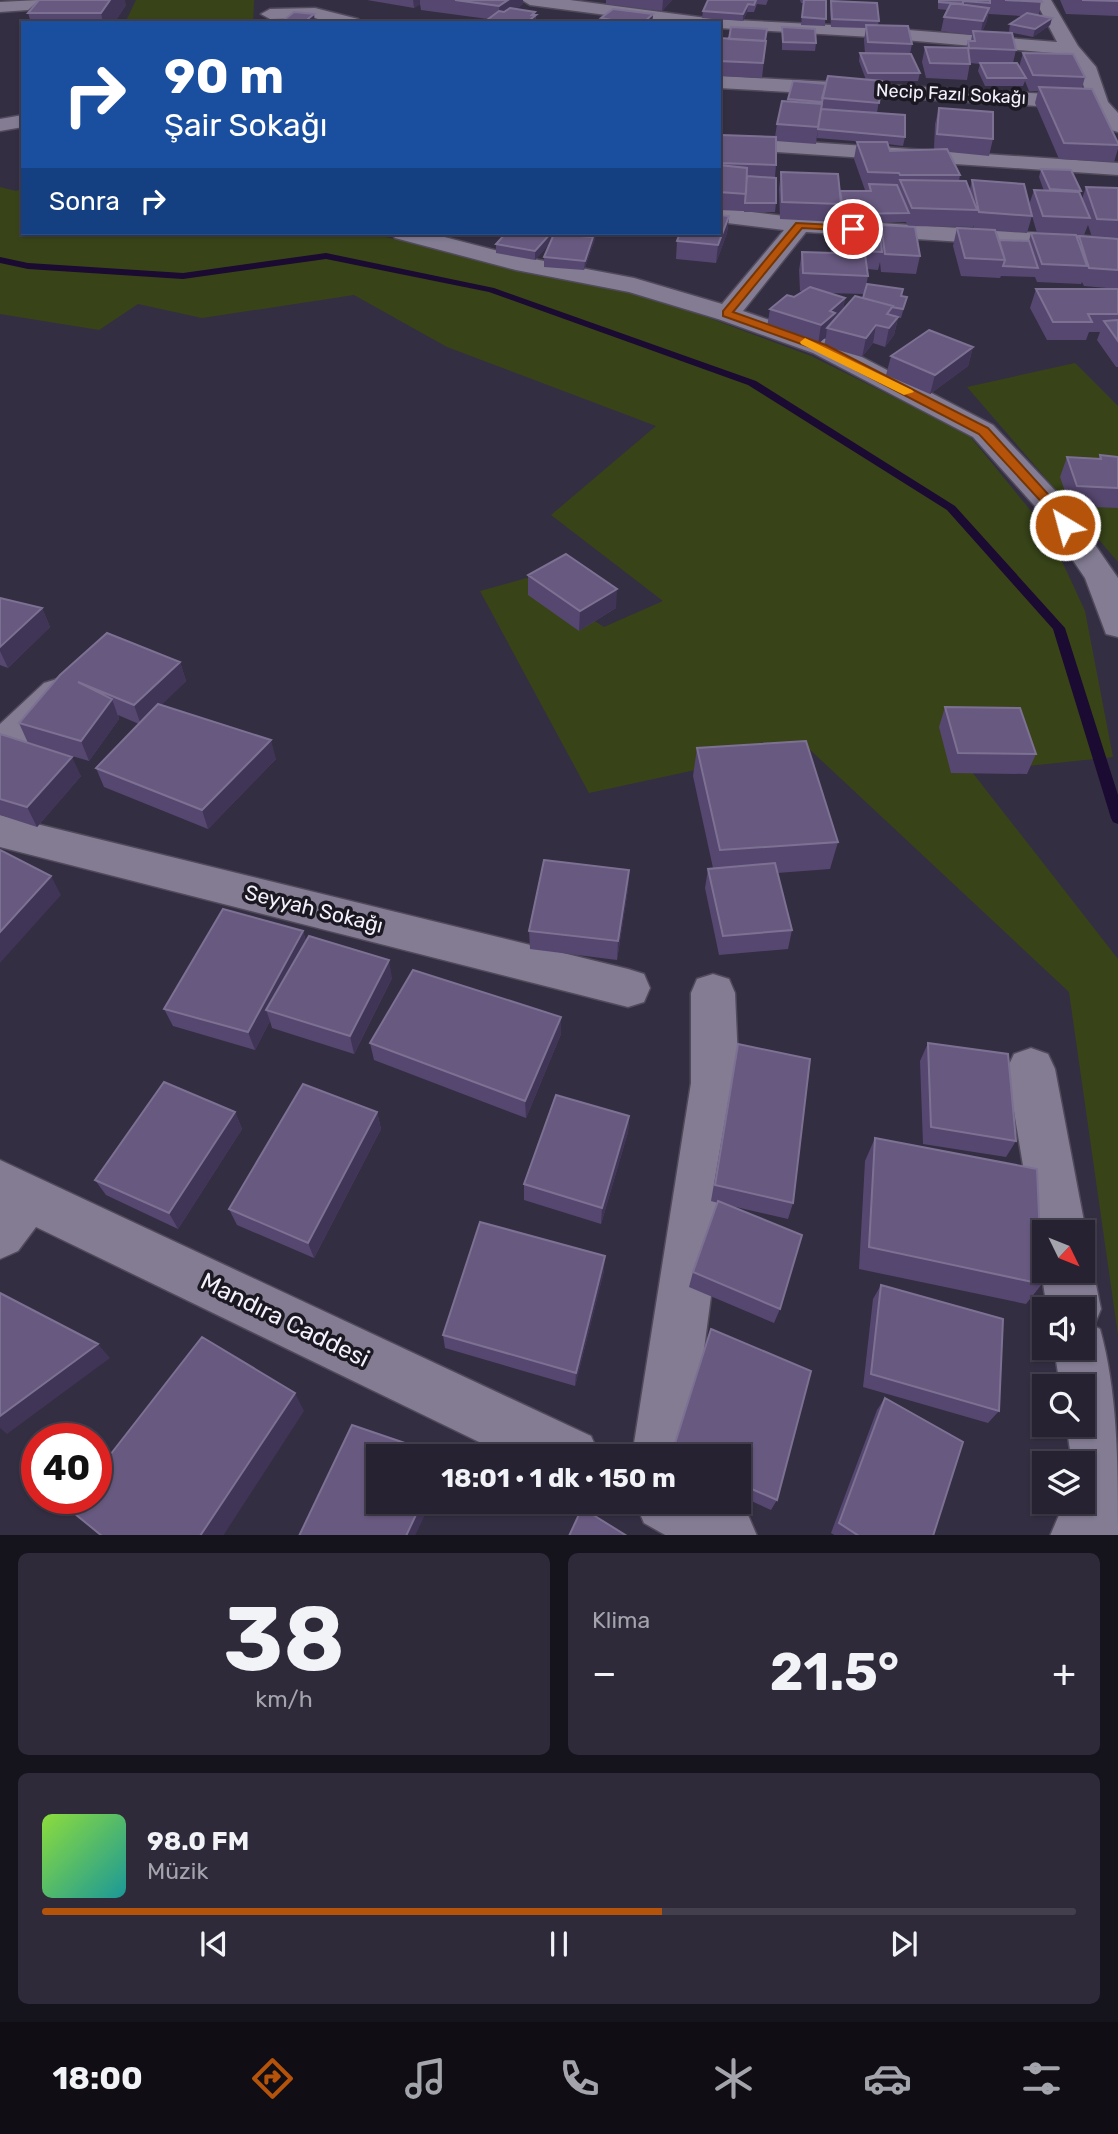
<!DOCTYPE html>
<html lang="tr">
<meta charset="utf-8">
<style>
:root{--surface:#272232;--page:#2f2a3a;--text:#f1f3f6;--muted:#a4a4ac;--line:#433f4d;--accent:#b45309}
body{margin:0;font-family:Rubik,sans-serif;background:var(--page);color:var(--text);height:100vh;display:flex;flex-direction:column;font-size:26px;white-space:nowrap}
*{box-sizing:border-box;margin:0}
p{font-size:23px;color:var(--muted)}
.icon{flex:none;width:38px;height:38px;fill:none;stroke:currentColor;stroke-width:2;stroke-linecap:round;stroke-linejoin:round}
.map{position:relative;height:1535px;overflow:hidden}
.sheet{display:flex;flex-direction:column;gap:18px;padding:18px;background:#15131c;flex:1}
.sheet>*{flex:none}
.hud{position:absolute;left:21px;top:21px;width:700px;height:214px;border-radius:0px;box-shadow:0 2px 5px #0004,0 0 0 2px var(--line);background:#1a4fa0;color:#fff;overflow:hidden}
.needle{width:46px;rotate:133deg}
.buttons{position:absolute;left:1032px;top:1220px;display:grid;gap:14px}
.buttons a{display:grid;place-items:center;width:63px;height:63px;border-radius:0px;background:var(--surface);box-shadow:0 2px 5px #0004,0 0 0 2px var(--line);font-size:35px}
.speed{position:absolute;left:21px;top:1423px;display:flex;gap:14px;font-size:35px;font-weight:700;text-align:center}
.speed>*{display:grid;place-content:center;width:91px;height:91px;border-radius:50%;background:var(--surface);box-shadow:0 2px 5px #0004,0 0 0 2px var(--line);line-height:1}
.speed .limit{border:10px solid #d22;background:#fff;color:#111}
.pin{position:absolute;display:grid;place-items:center;width:60px;height:60px;color:#fff;margin:-30px;border:4px solid #fff;border-radius:50%;box-shadow:0 2px 7px #0007}
.me{position:absolute;width:77px;margin:-38px;rotate:323deg;stroke-linejoin:round;filter:drop-shadow(0 0 5px #0008)}
.turn{display:flex;align-items:center;gap:24px;height:147px;padding:0 28px;font-size:32px}
.turn .icon{width:91px;height:91px;stroke-width:2.5}
.turn b{display:block;font-size:49px;line-height:60px}
.then{display:flex;align-items:center;height:66px;padding:0 28px;background:#0003;gap:14px;font-size:26px}
.big{font-size:52px;font-weight:700;line-height:1.1}
.sheet .widget{flex:1;display:flex;flex-direction:column;justify-content:center;gap:10px;min-width:0;padding:0 24px;border-radius:10px;background:var(--page)}
.sheet .dial{align-items:center;gap:0}
.dial b{font-size:91px;line-height:1}
.song{display:flex;align-items:center;gap:21px}
.cover{width:84px;height:84px;border-radius:10px;background:linear-gradient(135deg,hsl(90 70% 55%),hsl(180 70% 35%))}
.played{height:7px;border-radius:4px;background:linear-gradient(90deg,var(--accent) 60%,var(--line) 60%)}
.keys{display:flex;justify-content:space-around;direction:ltr}
.heat{display:flex;justify-content:space-between;align-items:center;font-size:38px;direction:ltr}
.sheet .tiles{flex:1;display:grid;gap:18px;grid-template-columns:1fr 1fr}
.widget:last-child{grid-column:span 2}
.trip{position:absolute;left:366px;top:1444px;width:385px;height:70px;border-radius:0px;background:var(--surface);box-shadow:0 2px 5px #0004,0 0 0 2px var(--line);font-weight:700;line-height:70px;text-align:center}
.tabs{display:flex;height:112px;justify-content:space-around;align-items:center;background:#100e14;color:var(--muted)}
.tabs .icon{width:49px;height:49px}
.tabs .on{color:var(--accent)}
.tabs b{font-size:32px;color:var(--text)}
.map>svg:first-child{display:block}
.green{fill:#384418}
.lines{fill:none;stroke-linecap:round;stroke-linejoin:round}
.stream{fill:#1b0a31;fill-rule:evenodd}
.minor-casing{stroke:#504a5b;stroke-width:3}
.minor{fill:#837c93;fill-rule:evenodd}
.wall{fill:#564770;fill-rule:evenodd}
.shaded-wall{fill:#413557}
.building{fill:#67597f;stroke:#7d7193;stroke-width:2}
.route{fill:#b45309;stroke:#753606;stroke-width:2}
.slow{fill:#f59e0b}
.labels{text-anchor:middle;stroke-width:7;stroke-linejoin:round;paint-order:stroke}
.far-street-label{font-size:18px;fill:#f4f0fd;stroke:#1b1821}
.street-label{font-size:21px;fill:#f4f0fd;stroke:#1b1821}
.near-street-label{font-size:24px;fill:#f4f0fd;stroke:#1b1821}
</style>
<div class="map">
<svg width="1118" height="1536" viewBox="0 0 1118 1536">
<rect width="100%" height="100%" fill="#342e42"/>
<path class="green" d="M136,0H254L253,23H125Z
M0,187L16,191L23,188V233H366L632,289L811,356L968,434L1049,533L1085,611L1113,757L972,772L1118,959V1335L1069,992L806,746L589,793L480,591L527,578L604,627L663,601L551,515L656,426L447,347L354,295L202,318L138,304L99,330L0,314Z
M1075,363L1118,406V562L967,387Z"/>
<g class="lines">
<path class="stream" d="M326,253L494,288L756,381L955,506L1065,628L1118,795V824L1113,822L1111,818L1053,629L947,510L748,385L489,292L326,259L183,279L28,269L0,263V257L28,263L183,273Z"/>
<defs>
<path id="minor" d="M39,0L28,10L0,12V2Z
M522,0H570L714,19L871,27L1057,42L1035,0H1051L1078,46L1096,67L1108,102L1118,113V132L1111,130L1093,109L719,88V76L1087,96L1078,69L1065,54L871,37L719,28V23H667L530,5Z
M315,8L358,19L361,23H331L315,18L270,19L261,14L270,9Z
M23,115V127L0,131V119Z
M719,136L1118,163V175L719,148Z
M719,208L800,218L1118,238V252L806,232L743,311L831,341L993,425L1064,500L1118,578V637L1106,634L1085,578L1041,513L973,437L813,353L718,319L629,292L516,270L395,238L391,233H429L518,256L634,278L722,304L784,230L719,222Z
M57,679L70,683L75,692L70,701L13,756L0,760V724L44,683Z
M0,815L628,969L644,974L650,988L644,1002L628,1007L0,847Z
M713,974L729,979L735,993L739,1083L690,1456H632L691,1083V993L697,979Z
M1031,1048L1048,1054L1055,1069L1086,1232L1083,1238V1232H1045V1251L1034,1232L1007,1069L1014,1054Z
M0,1160L591,1436L600,1456H508L36,1227L18,1251L0,1259Z
M1083,1250L1093,1270L1101,1309L1094,1326L1100,1329C1118,1393 1118,1467 1118,1536H1050L1059,1515L1079,1504L1078,1502H1083V1463H1072L1066,1424H1083V1386H1060L1054,1348H1083V1309H1047L1041,1270L1045,1260V1270H1083Z
M635,1502H724L748,1515L757,1536H667L644,1523Z"/>
</defs>
<use href="#minor" class="minor-casing"/>
<use href="#minor" class="minor"/>
</g>
<path class="wall" d="M367,0H523V4L516,9L536,15V23H483L488,19L421,10L420,4L414,8Z
M606,0H672L662,11L606,4Z
M708,0H768L766,5L757,4L754,12H747L743,21L702,18L703,11Z
M800,0H826L825,26L801,25L803,3H801Z
M938,0H1041L1039,15L1052,18L1050,25L1033,37L1009,32L1010,24L1022,16L989,14V12L986,23L982,32L1016,50L1013,63L1019,67L1023,53L1085,77L1082,88L1118,143V149L1114,162L1059,159L1035,103L1038,91H1029L1025,81L1023,86H985L978,71L980,64L970,63L967,80L926,78L922,62L925,47L966,48L968,41H971L972,35L941,31L944,17L947,10L938,9Z
M1060,0H1118V16L1066,14Z
M831,1L879,21L878,25L912,44L910,54L920,73L918,81H880H882L877,113L905,137L903,146L887,144L890,151L934,149L935,124L939,108L993,139L989,156L949,152L960,175L959,181L970,189L972,180L1029,205L1034,190L1044,191L1039,177L1041,169L1081,191L1080,194L1082,199L1086,187L1118,188V238L1092,237L1088,225L1084,235H1076L1078,240L1079,236L1118,239V289L1084,286L1082,282L1081,284L1037,282L1035,277L1001,276L1000,278L961,276L953,246L957,228L974,229L973,225V227L908,226L906,222L843,223L840,210L838,222L780,219L779,189L781,172L840,191H868V190H865L854,159L857,142H866L817,138L818,127L816,144L776,141V165L775,177L776,203L775,212H744V211L719,210V159L775,137L777,124L788,99L826,84L866,80L859,61L860,53L865,54L864,40L866,28L831,27L830,8ZM1032,216L1037,233H1031L1029,241L999,240L996,231L1027,233Z
M126,5L114,23H31L28,13Z
M653,14L652,23H584L601,22V18Z
M782,27L816,43L815,51L782,50Z
M719,38L766,41L762,78L722,76L719,95Z
M729,216L727,233L716,263L676,259L677,241Z
M833,223L879,232L881,225L920,256L916,274L881,272L880,262L878,270L867,269L868,276L865,292L907,297L901,318H898L894,335L885,347L873,343L862,357L824,346L826,337L818,344L767,327L770,309L803,291H800L799,270L802,252L831,253L830,241ZM827,293L864,294L863,298L843,309L845,298Z
M506,233H597L584,270L544,267V257L551,242L535,260L496,253V244Z
M1036,289H1118V367H1116L1097,340L1100,332H1089L1086,340H1047L1030,308Z
M973,347L968,366L930,394L886,375L891,356Z
M1100,455L1118,457V508L1070,506L1060,477L1067,457L1099,459Z
M528,575L616,608L579,631L528,595Z
M0,598L42,608L50,627L8,668L0,665Z
M180,662L186,681L161,705L276,759L208,829L104,787L96,768L139,724L118,715L119,719L89,761L28,743L19,723L60,675Z
M945,707L1036,754L1027,774L951,773L939,727Z
M0,734L81,776L37,827L0,815Z
M697,748L838,842L830,869L777,873L792,930L788,949L719,955L705,888L708,869L713,868L693,776Z
M629,870L628,889L617,960L530,949L529,931Z
M303,931L306,941L392,978L354,1054L272,1028L270,1021L255,1050L173,1026L164,1009Z
M561,1034L526,1118L374,1060L370,1043Z
M928,1043L1016,1141L1006,1157L923,1144L920,1061Z
M738,1044L793,1203L788,1219L727,1205L780,1309L774,1323L689,1287L693,1272L718,1203L711,1201Z
M235,1112L242,1129L178,1229L106,1195L95,1180Z
M377,1112L381,1129L314,1258L237,1225L229,1209Z
M629,1116L628,1132L601,1224L524,1200V1184Z
M875,1138L1042,1284L1026,1304L859,1269L865,1161Z
M604,1271L575,1386L445,1348L443,1335Z
M881,1285L999,1411L988,1423L863,1387L873,1299Z
M711,1329L777,1500L771,1510L738,1495V1456H671Z
M885,1398L933,1536H836L831,1533L877,1410Z"/>
<path class="shaded-wall" d="M110,0H125L126,5L114,23H103L101,13Z
M413,0H420V4L414,8Z
M508,0H523V4L500,21L499,6Z
M663,0H672L662,11Z
M748,4L747,12L743,21V14Z
M989,8L986,23L980,36L983,21Z
M535,12L536,23H526L532,15Z
M314,14L315,22L314,23H303Z
M653,14L652,23H643Z
M1052,18L1050,25L1033,37L1035,29Z
M729,216L727,233L716,263L718,245Z
M551,233V242L535,260V251Z
M592,233H597L584,270L585,261L592,240Z
M845,298L842,317L827,328L826,337L818,344L821,325L830,311Z
M898,317L894,335L885,347L889,328Z
M876,325L873,343L862,357L866,338Z
M973,347L968,366L930,394L935,375Z
M617,589L616,608L579,631L580,611Z
M42,608L50,627L8,668L0,651V647Z
M180,662L186,681L141,725L134,705Z
M112,699L119,719L89,761L81,741Z
M271,740L276,759L208,829L202,810Z
M72,757L81,776L37,827L27,807Z
M629,870L628,889L617,960L618,941Z
M51,876L61,895L0,963V932Z
M303,931L308,949L266,1010L270,1021L255,1050L248,1032Z
M389,960L392,978L354,1054L350,1036Z
M561,1017V1034L526,1118L525,1101Z
M235,1112L242,1129L178,1229L169,1213Z
M377,1112L381,1129L314,1258L308,1243Z
M629,1116L628,1132L601,1224L602,1208Z
M605,1256L604,1271L575,1386L576,1373Z
M98,1344L110,1358L7,1434L0,1428V1416Z
M295,1393L304,1411L223,1536H200Z
M422,1502H431L415,1536H406Z"/>
<path class="building" d="M39,0H110L101,13H28Z
M455,0H508L499,6Z
M708,0H756L754,5L748,4L743,14L703,11Z
M804,0H826V19L802,17Z
M939,0H990V3L963,1V4L939,2Z
M1005,0H1041L1042,2Z
M1082,0H1118V1Z
M831,1L877,3L879,21L832,19Z
M951,3L989,8L983,21L944,17Z
M510,8L535,12L532,15H536L526,23H483L499,11L504,12Z
M613,9L653,14L643,23H628L601,18Z
M294,12L314,14L303,23H280Z
M1027,13L1052,18L1035,29L1010,24Z
M588,20L610,23H584Z
M866,25L908,26L912,44L868,42Z
M731,27L767,29L765,41L729,39Z
M782,27L815,29L816,43L783,42Z
M973,31L1012,33L1016,50L969,48L968,41H975Z
M719,38L766,41L763,63L719,61Z
M925,47L968,48L970,64L930,63Z
M860,53L911,54L920,73H868Z
M1023,53L1073,54L1085,77L1033,75Z
M980,63H1017L1026,78H987Z
M719,70H722L719,86Z
M828,76L882,81L879,103L822,98Z
M793,81L826,84L822,102L788,99Z
M1039,87L1092,89L1118,143V145L1064,143Z
M782,101L822,104L818,127L777,124Z
M939,108L993,112V139L937,134Z
M821,109L905,115V137L818,129Z
M721,135L776,137V165L719,163Z
M857,142H887L890,151L947,149L960,175H900L899,173L868,172Z
M719,165L747,168L746,194L719,192Z
M1041,169L1071,170L1081,191L1050,189Z
M781,172L838,174L841,204L782,202Z
M747,176L776,178V203H745Z
M900,180L966,181L977,210L912,208Z
M972,180L1024,184L1032,216L979,212Z
M869,184L897,185L909,213L844,214L840,191H871Z
M1086,187L1118,188V220L1097,219Z
M1034,190L1079,192L1090,218L1043,216Z
M719,215L729,216L718,245L677,241L680,233H719Z
M833,223L879,225L882,252L835,250Z
M881,225L915,227L920,256L885,254Z
M957,228L995,230L1005,260L965,258Z
M506,233H551L535,251L496,244Z
M1031,233L1076,235L1087,266L1042,264Z
M554,234L593,237L585,261L544,257Z
M1079,236L1118,239V270L1089,268Z
M999,240L1029,241L1038,268L1003,266L1005,260Z
M802,252L865,254L868,276L803,273Z
M867,284L903,289L901,296L907,297L903,309L892,307L893,306L863,298Z
M810,287L845,298L830,311L835,313L821,325L770,309L787,295L794,297Z
M1036,289H1118V314H1088L1092,322H1053Z
M855,296L893,306L887,314L898,317L889,328L876,325L866,338L827,328Z
M1118,320V341L1104,321Z
M929,330L973,347L935,375L891,356Z
M1100,455L1118,457V488L1077,486L1067,457L1101,459Z
M566,554L617,589L580,611L528,575Z
M0,598L42,608L0,647Z
M107,633L180,662L134,705L78,682L112,699L81,741L19,723L60,675Z
M158,704L271,740L202,810L96,768Z
M945,707L1020,708L1036,754L958,753Z
M0,734L72,757L27,807L0,799Z
M806,741L838,842L720,850L697,748Z
M0,850L51,876L0,932Z
M544,860L629,870L618,941L529,931Z
M775,863L792,930L723,936L708,869Z
M223,909L303,931L248,1032L164,1009Z
M309,936L389,960L350,1036L266,1010Z
M413,970L561,1017L525,1101L370,1043Z
M928,1043L1008,1054L1016,1141L931,1127Z
M738,1044L810,1059L793,1203L715,1185Z
M164,1082L235,1112L169,1213L95,1180Z
M303,1084L377,1112L308,1243L229,1209Z
M556,1095L629,1116L602,1208L524,1184Z
M875,1138L1037,1169L1042,1284L869,1247Z
M718,1201L802,1235L780,1309L693,1272Z
M480,1222L605,1256L576,1373L443,1335Z
M881,1285L1003,1319L999,1411L871,1374Z
M0,1293L98,1344L0,1416Z
M711,1329L811,1371L777,1500L738,1483V1456H679L672,1453Z
M202,1337L295,1393L200,1536H102L69,1509L77,1498H96V1473Z
M885,1398L963,1442L933,1536H859L839,1523Z
M352,1425L443,1456H378V1502H422L406,1536H299Z
M582,1508L627,1536H569Z"/>
<path class="route" d="M796,223L853,226L858,229L853,231L802,228L733,312L826,345L988,428L1057,504L1071,525L1069,528H1060L1048,509L979,434L818,350L723,316V311Z"/>
<path class="slow" d="M805,338L912,390L914,392L904,395L801,344L800,342Z"/>
<g class="labels">
<g class="far-street-label">
<text transform="translate(951 94) rotate(3)" y="6">Necip Fazıl Sokağı</text>
</g>
<g class="street-label">
<text transform="translate(314 909) rotate(14)" y="7">Seyyah Sokağı</text>
</g>
<g class="near-street-label">
<text transform="translate(285 1320) rotate(26)" y="8">Mandıra Caddesi</text>
</g>
</g>
</svg>
<div class="buttons">
<a><svg class="needle" viewBox="-14 -14 28 28"><path d="M0-13l5 13h-10z" fill="#e53935"/><path d="M0 13l5-13h-10z" fill="#a4a4ac"/></svg></a>
<a><svg class="icon" aria-label="sound" viewBox="0 0 24 24"><path d="M4 9h4l5-4v14l-5-4H4zM17 9q2 3 0 6"/></svg></a>
<a><svg class="icon" aria-label="search" viewBox="0 0 24 24"><circle cx="10" cy="10" r="6"/><path d="M15 15l6 6"/></svg></a>
<a><svg class="icon" aria-label="layers" viewBox="0 0 24 24"><path d="M12 4l9 5-9 5-9-5zM3 14l9 5 9-5"/></svg></a>
</div>
<div class="speed"><div class="limit">40</div></div>
<div class="pin" style="left:853px;top:229px;background:#d93025"><svg class="icon" aria-label="arrive" viewBox="0 0 24 24"><path d="M6 21V4h12l-3 4 3 4H6"/></svg></div>
<svg class="me" style="left:1065px;top:525px" viewBox="-20 -20 40 40"><circle r="17" fill="#b45309" stroke="#fff" stroke-width="3"/><path d="M0-11L8 9 0 5-8 9z" fill="#fff"/></svg>
<div class="trip">18:01 · 1 dk · 150 m</div>
<div class="hud">
<div class="turn"><svg class="icon" aria-label="right" viewBox="0 0 24 24"><path d="M7 20v-9h11M14 6l5 5-5 5"/></svg><div><b>90 m</b>Şair Sokağı</div></div>
<div class="then">Sonra<svg class="icon" aria-label="right" viewBox="0 0 24 24"><path d="M7 20v-9h11M14 6l5 5-5 5"/></svg></div>
</div>
</div>
<section class="sheet">
<div class="tiles">
<div class="widget dial"><b>38</b><p>km/h</p></div>
<div class="widget"><p>Klima</p>
<div class="heat"><a>−</a><b class="big">21.5°</b><a>+</a></div>
</div>
<div class="widget">
<div class="song"><i class="cover"></i><div><b>98.0 FM</b><p>Müzik</p></div></div>
<div class="played"></div>
<div class="keys"><svg class="icon" aria-label="previous" viewBox="0 0 24 24"><path d="M18 5L8 12l10 7zM5 5v14"/></svg><svg class="icon" aria-label="pause" viewBox="0 0 24 24"><path d="M8 5v14M16 5v14"/></svg><svg class="icon" aria-label="next" viewBox="0 0 24 24"><path d="M6 5l10 7-10 7zM19 5v14"/></svg></div>
</div>
</div>
</section>
<nav class="tabs">
<b>18:00</b>
<svg class="icon on" aria-label="directions" viewBox="0 0 24 24"><path d="M12 3l9 9-9 9-9-9zM9 14v-3h6M13 9l2 2-2 2"/></svg>
<svg class="icon" aria-label="music" viewBox="0 0 24 24"><path d="M9 18V5l10-2v13"/><circle cx="6" cy="18" r="3"/><circle cx="16" cy="16" r="3"/></svg>
<svg class="icon" aria-label="phone" viewBox="0 0 24 24"><path d="M5 4h4l2 5-3 2q2 4 5 5l2-3 5 2v4C11 20 4 13 5 4z"/></svg>
<svg class="icon" aria-label="climate" viewBox="0 0 24 24"><path d="M12 3v18M4 7l16 10M4 17L20 7"/></svg>
<svg class="icon" aria-label="car" viewBox="0 0 24 24"><path d="M5 17H2v-5l4-1 3-4h7l3 4 3 1v5h-3M9 17h6M6 11h13"/><circle cx="7" cy="17" r="2"/><circle cx="17" cy="17" r="2"/></svg>
<svg class="icon" aria-label="filters" viewBox="0 0 24 24"><path d="M4 7h16M4 17h16"/><circle cx="9" cy="7" r="2"/><circle cx="15" cy="17" r="2"/></svg>
</nav>
